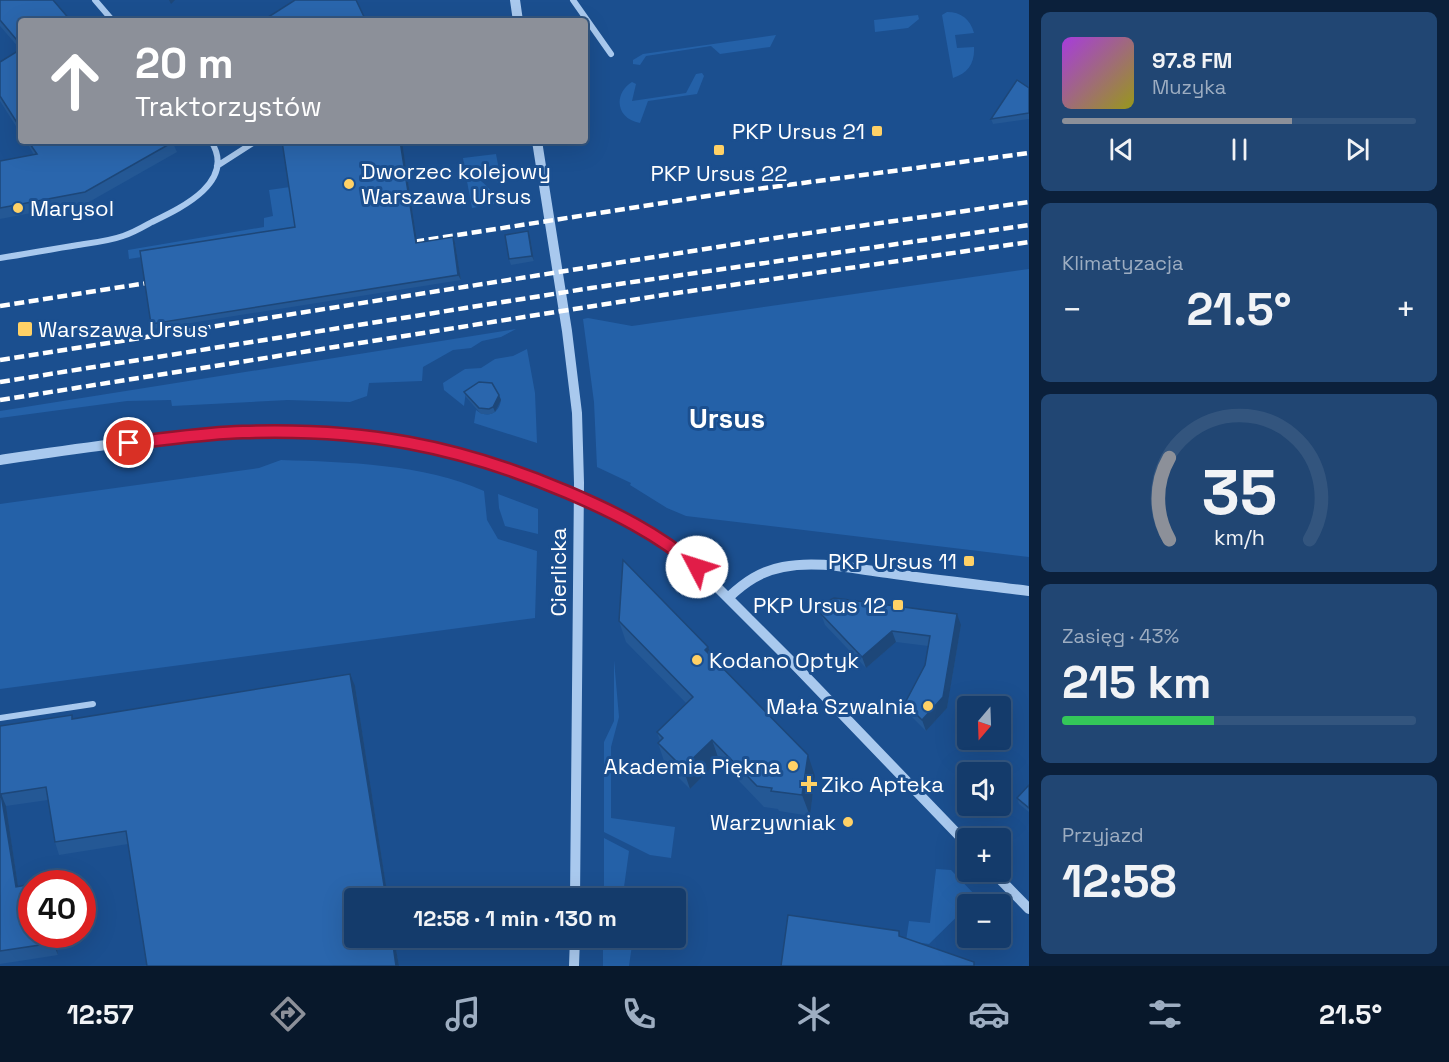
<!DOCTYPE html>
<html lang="pl">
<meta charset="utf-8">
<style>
:root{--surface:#143b6b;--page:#214673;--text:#f1f3f6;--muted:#9dadc1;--line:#33557e;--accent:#8c9099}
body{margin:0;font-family:"Space Grotesk",sans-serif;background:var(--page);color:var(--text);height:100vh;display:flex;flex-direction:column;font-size:22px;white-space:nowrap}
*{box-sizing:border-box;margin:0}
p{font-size:20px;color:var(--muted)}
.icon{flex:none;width:33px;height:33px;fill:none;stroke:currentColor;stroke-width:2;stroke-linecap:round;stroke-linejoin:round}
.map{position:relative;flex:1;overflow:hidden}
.details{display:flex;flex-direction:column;gap:12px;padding:12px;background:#0b203b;width:420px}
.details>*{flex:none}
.guide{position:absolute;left:18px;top:18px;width:570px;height:126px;border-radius:6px;box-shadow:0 6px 24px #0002,0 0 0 2px var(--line);background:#8c9099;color:#fff;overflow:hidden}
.needle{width:39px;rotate:199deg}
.buttons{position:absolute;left:957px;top:696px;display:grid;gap:12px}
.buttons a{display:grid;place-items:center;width:54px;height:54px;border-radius:6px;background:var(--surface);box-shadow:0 6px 24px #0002,0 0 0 2px var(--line);font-size:30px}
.speed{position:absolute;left:18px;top:870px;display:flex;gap:12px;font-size:30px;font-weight:700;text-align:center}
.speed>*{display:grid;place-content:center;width:78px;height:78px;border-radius:50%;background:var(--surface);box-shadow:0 6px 24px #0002,0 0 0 2px var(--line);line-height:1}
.speed .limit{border:9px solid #d22;background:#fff;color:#111}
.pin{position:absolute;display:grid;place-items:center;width:51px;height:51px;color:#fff;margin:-26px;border:3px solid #fff;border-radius:50%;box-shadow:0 2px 6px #0007}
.me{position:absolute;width:66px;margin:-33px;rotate:310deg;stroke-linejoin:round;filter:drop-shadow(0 0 4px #0008)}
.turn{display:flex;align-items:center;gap:21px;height:126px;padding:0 18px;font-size:27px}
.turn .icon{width:78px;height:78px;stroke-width:2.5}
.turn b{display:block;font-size:42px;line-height:51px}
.big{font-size:45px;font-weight:700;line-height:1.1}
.details .widget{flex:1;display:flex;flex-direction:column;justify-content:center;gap:9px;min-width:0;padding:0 21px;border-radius:9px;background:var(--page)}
.details .dial{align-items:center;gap:0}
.dial svg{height:156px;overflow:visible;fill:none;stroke:var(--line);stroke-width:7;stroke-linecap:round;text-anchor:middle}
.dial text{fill:var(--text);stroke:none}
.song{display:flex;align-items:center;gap:18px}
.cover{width:72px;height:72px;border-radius:9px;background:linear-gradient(135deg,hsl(280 70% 55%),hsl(60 70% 35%))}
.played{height:6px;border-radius:3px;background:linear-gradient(90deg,var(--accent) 65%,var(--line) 65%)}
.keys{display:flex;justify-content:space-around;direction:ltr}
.heat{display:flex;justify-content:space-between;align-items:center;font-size:33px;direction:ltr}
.charge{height:9px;border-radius:4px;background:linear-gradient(90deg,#34c759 43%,var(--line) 0)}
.trip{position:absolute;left:344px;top:888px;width:342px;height:60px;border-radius:6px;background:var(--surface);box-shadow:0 6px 24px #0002,0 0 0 2px var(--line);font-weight:700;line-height:60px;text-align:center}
.tab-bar{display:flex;height:96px;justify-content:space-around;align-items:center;background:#08182b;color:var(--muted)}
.tab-bar .icon{width:42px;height:42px}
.tab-bar .selected{color:var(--accent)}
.tab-bar b{font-size:27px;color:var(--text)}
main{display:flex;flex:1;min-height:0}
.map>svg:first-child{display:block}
.green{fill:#2461a8}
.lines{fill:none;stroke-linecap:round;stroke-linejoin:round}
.minor{stroke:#a9c9ee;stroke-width:6}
.tertiary{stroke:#a9c9ee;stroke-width:10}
.rail{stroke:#fff;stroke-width:4.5;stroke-dasharray:10 4.5;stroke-linecap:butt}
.tertiary-bridge{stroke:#a9c9ee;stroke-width:10}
.wall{fill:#245895}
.shaded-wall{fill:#1d4779}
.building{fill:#2a66ad;stroke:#1d4779;stroke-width:1.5}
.route-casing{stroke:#92132f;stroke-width:15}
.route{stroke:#e11d48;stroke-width:10}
.poi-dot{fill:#ffd166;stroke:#1b4f8f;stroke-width:2}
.labels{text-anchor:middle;stroke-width:6;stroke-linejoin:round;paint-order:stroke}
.poi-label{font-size:22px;fill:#fff;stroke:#1b4f8f;text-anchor:end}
.street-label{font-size:22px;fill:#fff;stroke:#1b4f8f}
.district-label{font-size:28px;font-weight:bold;fill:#fff;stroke:#1b4f8f}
</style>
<main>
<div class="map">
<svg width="1029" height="966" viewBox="0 0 1029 966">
<rect width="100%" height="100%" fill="#1b4f8f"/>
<path class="green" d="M947,12C961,12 970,19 974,33L955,35L957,48L974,47C975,63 968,73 953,78L942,15Z
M918,15L919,19L908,28L875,32L874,20Z
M776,35L770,47L720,54L711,46L646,56L640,65L633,64V60L643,54Z
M702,73L704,76L697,94L648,101L640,123C616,119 613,94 632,82L636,84L632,101L686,93L696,74Z
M496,154L502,186C487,174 486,165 464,165L463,158Z
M466,176C483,176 491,192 500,203L472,208Z
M290,187L297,233L129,259L128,250L264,227V218L273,216L269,190Z
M1029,269V557L686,516L667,508L630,485L631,483L597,467L594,402L583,319L588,318L632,326Z
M516,329L501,337L482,341L471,348L453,350L423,367L422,381L369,383L367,396L350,402L288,400L172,406L171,400L127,401L0,418V411Z
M527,349L535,393L537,443L474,423L476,410C487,419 499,414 501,400L494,388L466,391L464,406L444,390L443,383L465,369L481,368L495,359L513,356Z
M281,460C346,462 424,464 484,491L487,520L498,539L537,551L535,618L0,689V504L259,468Z
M498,494L538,509V534L505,526L499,508Z
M614,660L619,717L611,747V818L675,827L671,858L650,855L604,832V742L614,721Z
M604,838L629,851L624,887L644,889L643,898H604Z
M936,869L951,870L977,897L929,944L906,941L909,921L930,923Z
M603,938H633L629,966H603Z"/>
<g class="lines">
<path class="minor" d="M95,0L113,21
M573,0L611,54
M217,166L256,141
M0,258C26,254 52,249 78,245C92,243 109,241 123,236C133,233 143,227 152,222C181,208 237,182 211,141
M0,718L93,704"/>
<path class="tertiary" d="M515,0L518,21
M537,141L567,331L577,413L579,483L575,898
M0,460C122,442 247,423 371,436C417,440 463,453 507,468
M607,510L661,539L697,567L791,661L968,845
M729,597C745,582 761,571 783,567C818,560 854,569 888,573C935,580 982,585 1029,591
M993,872L1029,909
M574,966L575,938"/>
<path class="rail" d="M400,244L727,193L1029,153
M0,306L160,281
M0,360L788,236L1029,202
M0,382L591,288L1029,225
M0,400L663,295L1029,242"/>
<path class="tertiary-bridge" d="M507,468L607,510"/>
</g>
<path class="wall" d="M0,0L21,21V134L0,101V62L20,49L0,26Z
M1029,88V119L993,124L991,119Z
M26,141H172L177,152L89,202L0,219V161L34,155Z
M282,141H402L417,243L453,237L455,243L461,280L153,329L151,324L295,227Z
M530,237L534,261L511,265L509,259Z
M464,392L499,395L501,400L495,412L491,414H481L466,397Z
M821,614L961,625L947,708L926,731L909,714L905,703L925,665L928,646L896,642L866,668L825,625Z
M619,621L713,659L815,776L810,816L779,811L778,809L764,807L719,760L690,789L665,764L658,743L660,741L657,732L686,703L626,642Z
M355,686L388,898H354V938H394L399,966L128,844L59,855L55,842L48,800L6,806L18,886L30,893L55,934L58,955L0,964V726L73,719Z
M1029,785V812L1019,804L1017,798Z"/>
<path class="shaded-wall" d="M169,0H175L171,4Z
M400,141H402L418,249L416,243Z
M528,231L530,237L534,261L532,256Z
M453,237L455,243L461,280L458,275Z
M499,395L501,400L495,412L493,407Z
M957,614L961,625L947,708L926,731L922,720Z
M892,631L896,642L866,668L862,657Z
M708,647L716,667L705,650Z
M350,674L355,686L388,898H386Z
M712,740L719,760L690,789L683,768Z
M808,755L815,776L810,816L802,795Z
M1,794L6,806L20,899L16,887Z
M52,934H55L58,955L53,943Z
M392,938H394L399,966H396Z"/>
<path class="building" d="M0,0H53L71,21H21V45L0,20Z
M295,0H356L366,21H262Z
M21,49V129L0,96V62Z
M1017,80L1029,88V113L991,119Z
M28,141H172L173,142L85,192L0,208V161L37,154Z
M282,141H400L416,243L453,237L458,275L151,324L140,251L295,227Z
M528,231L532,256L509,259L505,235Z
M479,382L492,383L499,395L493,407L489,409L479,408L464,392Z
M623,560L708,647L705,650L808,755L802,795L771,791L772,788L757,786L712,740L683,768L658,743L663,738L657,732L693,697L619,621Z
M834,598L957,614L943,697L922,720L905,703L925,665L930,636L892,631L862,657L821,614L824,603Z
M350,674L386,898H354V938H392L396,966H147L126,831L55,842L46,787L1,794L16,887L27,885L28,893H32V934H52L53,943L0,951V726L72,715V719Z
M1029,785V808L1017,798Z
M788,915L899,931V936L974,962V966H781Z"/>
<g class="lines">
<defs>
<path id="route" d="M129,443C167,439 205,433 243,432C363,428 457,445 567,492C614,512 658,534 697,567"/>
</defs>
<use href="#route" class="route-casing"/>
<use href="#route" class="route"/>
</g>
<g class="poi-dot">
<rect x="871" y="125" width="12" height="12" rx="3"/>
<rect x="713" y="144" width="12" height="12" rx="3"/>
<circle cx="349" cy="184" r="6"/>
<circle cx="18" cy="208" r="6"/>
<rect x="17" y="321" width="16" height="16" rx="3"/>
<rect x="963" y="555" width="12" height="12" rx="3"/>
<rect x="892" y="599" width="12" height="12" rx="3"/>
<circle cx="697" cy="660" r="6"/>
<circle cx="928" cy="706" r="6"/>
<circle cx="793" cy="766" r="6"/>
<path d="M806 775h6v6h6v6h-6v6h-6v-6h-6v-6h6z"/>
<circle cx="848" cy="822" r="6"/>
</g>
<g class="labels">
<g class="poi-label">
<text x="865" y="139">PKP Ursus 21</text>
<text x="361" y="179" text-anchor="start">Dworzec kolejowy<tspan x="361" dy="25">Warszawa Ursus</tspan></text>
<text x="719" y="181" text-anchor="middle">PKP Ursus 22</text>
<text x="30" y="216" text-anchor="start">Marysol</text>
<text x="38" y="337" text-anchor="start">Warszawa Ursus</text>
<text x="957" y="569">PKP Ursus 11</text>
<text x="886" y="613">PKP Ursus 12</text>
<text x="709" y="668" text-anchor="start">Kodano Optyk</text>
<text x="916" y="714">Mała Szwalnia</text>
<text x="781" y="774">Akademia Piękna</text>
<text x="821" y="792" text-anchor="start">Ziko Apteka</text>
<text x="836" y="830">Warzywniak</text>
</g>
<g class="street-label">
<text transform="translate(558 572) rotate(-90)" y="8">Cierlicka</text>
</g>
<g class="district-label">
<text x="727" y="428">Ursus</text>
</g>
</g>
</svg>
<div class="buttons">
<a><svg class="needle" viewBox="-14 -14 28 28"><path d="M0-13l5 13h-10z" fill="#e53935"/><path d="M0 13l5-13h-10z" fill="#9dadc1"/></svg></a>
<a><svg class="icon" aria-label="sound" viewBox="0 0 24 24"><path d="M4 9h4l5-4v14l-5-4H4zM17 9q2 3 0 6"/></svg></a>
<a>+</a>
<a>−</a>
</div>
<div class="speed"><div class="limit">40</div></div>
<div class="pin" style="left:129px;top:443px;background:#d93025"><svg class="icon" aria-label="arrive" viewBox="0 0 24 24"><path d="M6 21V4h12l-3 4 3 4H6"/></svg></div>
<svg class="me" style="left:697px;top:567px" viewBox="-20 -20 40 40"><circle r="19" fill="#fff"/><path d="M0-13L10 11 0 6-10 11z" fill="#e11d48"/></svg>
<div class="trip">12:58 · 1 min · 130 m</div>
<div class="guide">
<div class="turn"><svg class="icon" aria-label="ahead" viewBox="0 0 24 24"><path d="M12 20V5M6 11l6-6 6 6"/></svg><div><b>20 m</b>Traktorzystów</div></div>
</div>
</div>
<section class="details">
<div class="widget">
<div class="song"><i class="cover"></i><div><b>97.8 FM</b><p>Muzyka</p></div></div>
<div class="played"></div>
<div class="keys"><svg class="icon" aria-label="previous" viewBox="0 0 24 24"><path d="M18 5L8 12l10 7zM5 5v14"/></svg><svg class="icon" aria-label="pause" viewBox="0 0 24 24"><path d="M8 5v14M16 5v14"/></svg><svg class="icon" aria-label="next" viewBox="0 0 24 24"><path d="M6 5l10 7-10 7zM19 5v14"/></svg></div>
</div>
<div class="widget"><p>Klimatyzacja</p>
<div class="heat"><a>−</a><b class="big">21.5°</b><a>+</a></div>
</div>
<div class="widget dial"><svg viewBox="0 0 100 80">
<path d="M14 69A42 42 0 1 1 86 69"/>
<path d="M14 69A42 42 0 0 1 14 27" stroke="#8c9099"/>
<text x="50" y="56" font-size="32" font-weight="700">35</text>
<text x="50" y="72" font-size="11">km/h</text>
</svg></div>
<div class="widget"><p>Zasięg · 43%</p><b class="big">215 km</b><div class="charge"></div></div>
<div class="widget"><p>Przyjazd</p><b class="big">12:58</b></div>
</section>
</main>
<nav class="tab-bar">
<b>12:57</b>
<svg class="icon selected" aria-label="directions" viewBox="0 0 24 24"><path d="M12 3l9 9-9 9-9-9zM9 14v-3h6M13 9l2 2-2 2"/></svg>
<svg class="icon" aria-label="music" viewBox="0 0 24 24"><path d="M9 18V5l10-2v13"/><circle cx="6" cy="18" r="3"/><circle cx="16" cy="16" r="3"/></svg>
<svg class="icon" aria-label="phone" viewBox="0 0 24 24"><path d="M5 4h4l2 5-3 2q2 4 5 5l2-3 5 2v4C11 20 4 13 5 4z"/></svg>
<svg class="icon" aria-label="climate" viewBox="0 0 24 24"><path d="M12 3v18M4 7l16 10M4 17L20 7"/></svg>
<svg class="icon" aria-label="car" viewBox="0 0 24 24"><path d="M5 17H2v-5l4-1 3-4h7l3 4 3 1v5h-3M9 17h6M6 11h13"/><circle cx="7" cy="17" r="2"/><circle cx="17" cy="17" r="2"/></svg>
<svg class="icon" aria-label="filters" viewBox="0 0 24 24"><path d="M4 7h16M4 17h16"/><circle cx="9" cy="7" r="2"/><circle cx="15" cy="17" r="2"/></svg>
<b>21.5°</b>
</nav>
